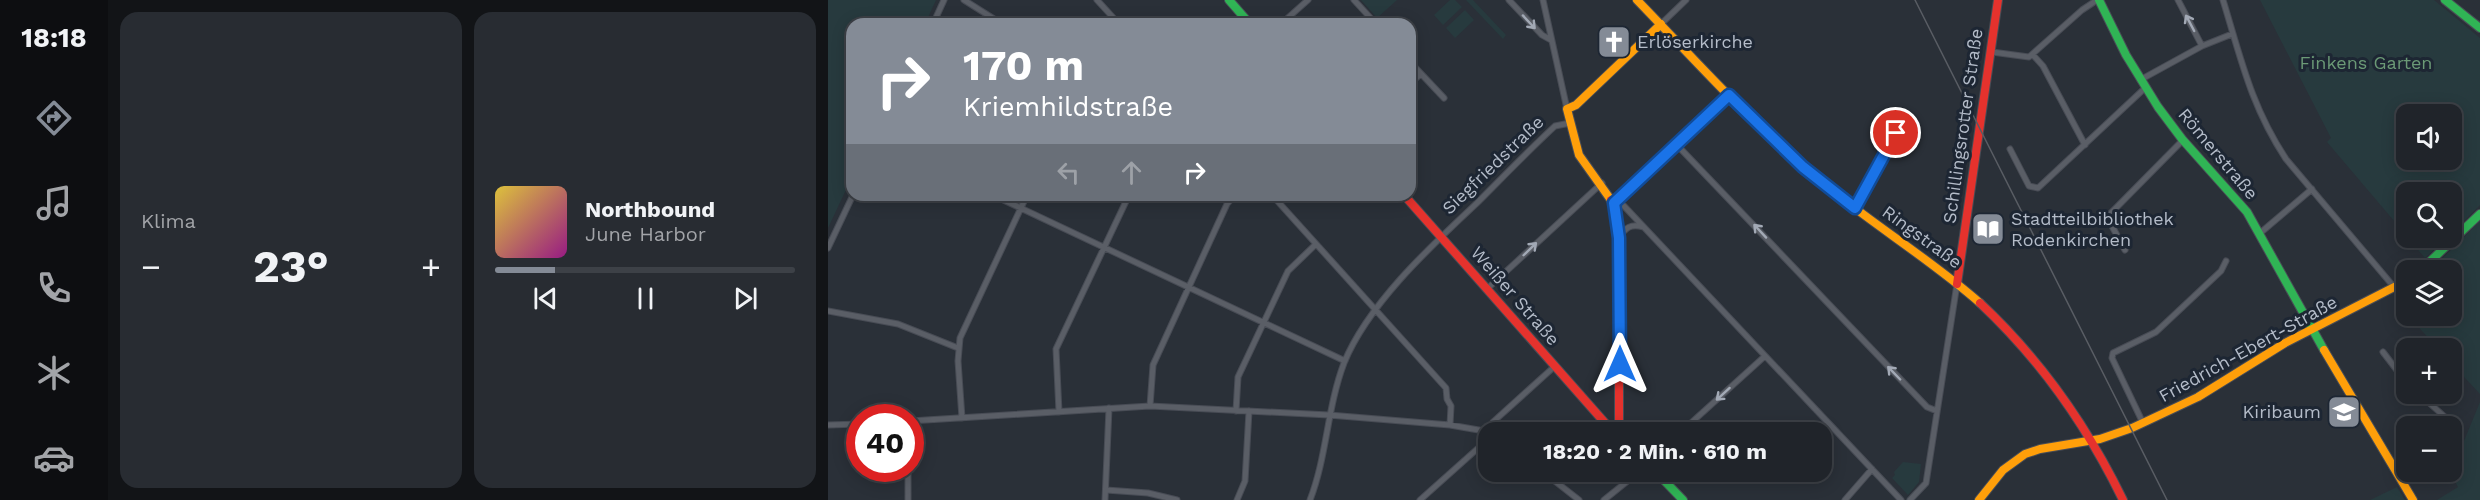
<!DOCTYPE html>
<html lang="de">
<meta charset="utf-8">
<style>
:root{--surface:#20242a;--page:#282c32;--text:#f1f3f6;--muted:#a2a4a8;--line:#3d4147;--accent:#848b96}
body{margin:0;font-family:"Work Sans",sans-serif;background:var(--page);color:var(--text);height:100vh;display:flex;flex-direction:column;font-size:22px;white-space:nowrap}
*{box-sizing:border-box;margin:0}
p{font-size:20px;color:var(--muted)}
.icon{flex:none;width:33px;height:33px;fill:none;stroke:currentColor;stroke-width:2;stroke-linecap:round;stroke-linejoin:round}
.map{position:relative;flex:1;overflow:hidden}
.sheet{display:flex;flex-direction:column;gap:12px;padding:12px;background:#121417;width:720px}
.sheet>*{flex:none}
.banner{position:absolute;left:18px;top:18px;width:570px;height:183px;border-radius:18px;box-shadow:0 3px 15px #0003,0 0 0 2px var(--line);background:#848b96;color:#fff;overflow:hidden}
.fabs{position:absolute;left:1568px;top:104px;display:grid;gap:12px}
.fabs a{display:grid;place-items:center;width:66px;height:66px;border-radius:12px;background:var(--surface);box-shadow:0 3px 15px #0003,0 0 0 2px var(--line);font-size:30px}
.speed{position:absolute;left:18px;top:404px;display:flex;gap:12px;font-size:30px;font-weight:700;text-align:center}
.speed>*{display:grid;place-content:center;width:78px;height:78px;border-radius:50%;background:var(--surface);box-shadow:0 3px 15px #0003,0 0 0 2px var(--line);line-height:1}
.speed .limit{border:9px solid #d22;background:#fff;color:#111}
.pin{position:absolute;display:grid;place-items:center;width:51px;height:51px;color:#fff;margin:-26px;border:3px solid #fff;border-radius:50%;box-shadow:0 2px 6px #0007}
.me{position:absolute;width:66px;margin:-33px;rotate:0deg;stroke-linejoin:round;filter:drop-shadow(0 0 4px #0008)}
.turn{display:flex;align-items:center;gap:21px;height:126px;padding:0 18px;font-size:27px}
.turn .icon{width:78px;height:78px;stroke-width:2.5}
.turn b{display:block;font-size:42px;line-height:51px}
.lanes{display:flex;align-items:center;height:57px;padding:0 18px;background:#0003;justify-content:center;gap:30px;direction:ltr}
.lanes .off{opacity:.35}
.big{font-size:45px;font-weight:700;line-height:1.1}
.sheet .widget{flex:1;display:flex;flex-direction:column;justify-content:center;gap:9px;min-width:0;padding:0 21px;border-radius:18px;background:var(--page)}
.song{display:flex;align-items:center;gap:18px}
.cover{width:72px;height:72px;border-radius:9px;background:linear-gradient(135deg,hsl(50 70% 55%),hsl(310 70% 35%))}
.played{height:6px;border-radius:3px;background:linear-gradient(90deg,var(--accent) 20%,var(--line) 20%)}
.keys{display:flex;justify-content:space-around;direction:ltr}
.heat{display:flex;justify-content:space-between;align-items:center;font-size:33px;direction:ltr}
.sheet .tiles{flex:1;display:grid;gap:12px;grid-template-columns:repeat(2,1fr)}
.trip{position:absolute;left:650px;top:422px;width:354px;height:60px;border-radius:18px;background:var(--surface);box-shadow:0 3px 15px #0003,0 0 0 2px var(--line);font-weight:700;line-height:60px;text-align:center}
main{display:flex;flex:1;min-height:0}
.dock{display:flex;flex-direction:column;width:108px;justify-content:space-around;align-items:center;background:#0d0e11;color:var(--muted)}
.dock .icon{width:42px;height:42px}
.dock .selected{color:var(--accent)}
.dock b{font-size:27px;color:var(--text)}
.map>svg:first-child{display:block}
.green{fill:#273a3e;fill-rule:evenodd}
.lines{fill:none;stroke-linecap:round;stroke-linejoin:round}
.street-casing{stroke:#484c55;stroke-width:7}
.fast-casing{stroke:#484c55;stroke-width:10}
.slow-casing{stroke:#484c55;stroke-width:10}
.jam-casing{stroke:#484c55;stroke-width:10}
.street{stroke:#5a5e66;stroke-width:5}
.fast{stroke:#30b455;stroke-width:8}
.slow{stroke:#ff9f0a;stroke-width:8}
.jam{stroke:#e5322d;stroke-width:8}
.tram{stroke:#595d64;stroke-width:1.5}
.oneway{stroke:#a2a9b5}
.route-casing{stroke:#114b97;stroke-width:15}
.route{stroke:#1a73e8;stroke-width:10}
.labels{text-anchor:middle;stroke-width:6;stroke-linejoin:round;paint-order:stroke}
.poi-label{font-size:18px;fill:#b4bcc9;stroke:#1d2633;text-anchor:start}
.park-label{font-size:18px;fill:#6b9a76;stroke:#1d2633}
.street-label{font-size:18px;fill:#b4bcc9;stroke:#1d2633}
</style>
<main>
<nav class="dock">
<b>18:18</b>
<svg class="icon selected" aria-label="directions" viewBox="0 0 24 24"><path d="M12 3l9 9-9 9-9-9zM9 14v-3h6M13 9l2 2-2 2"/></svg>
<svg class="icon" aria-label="music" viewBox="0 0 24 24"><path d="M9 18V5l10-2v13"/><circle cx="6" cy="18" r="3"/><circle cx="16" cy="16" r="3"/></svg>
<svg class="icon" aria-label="phone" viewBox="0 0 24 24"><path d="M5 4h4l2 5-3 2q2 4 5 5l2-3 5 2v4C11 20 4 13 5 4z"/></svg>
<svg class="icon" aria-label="climate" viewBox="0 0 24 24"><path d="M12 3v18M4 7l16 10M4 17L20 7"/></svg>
<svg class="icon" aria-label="car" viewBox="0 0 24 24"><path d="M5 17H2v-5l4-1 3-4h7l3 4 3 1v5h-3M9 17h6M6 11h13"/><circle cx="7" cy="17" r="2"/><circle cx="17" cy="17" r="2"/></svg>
</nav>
<section class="sheet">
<div class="tiles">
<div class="widget"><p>Klima</p>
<div class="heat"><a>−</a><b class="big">23°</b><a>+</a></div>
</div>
<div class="widget">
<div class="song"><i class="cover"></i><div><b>Northbound</b><p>June Harbor</p></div></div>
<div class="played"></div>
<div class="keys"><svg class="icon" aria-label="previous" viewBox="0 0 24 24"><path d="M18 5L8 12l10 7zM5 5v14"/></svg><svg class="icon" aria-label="pause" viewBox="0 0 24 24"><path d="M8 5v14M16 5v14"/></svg><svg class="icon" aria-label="next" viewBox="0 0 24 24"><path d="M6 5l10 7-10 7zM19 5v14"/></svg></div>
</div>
</div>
</section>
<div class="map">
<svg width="1652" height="500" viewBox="0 0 1652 500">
<rect width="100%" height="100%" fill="#2a3038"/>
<path class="green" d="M0,0H108L97,24H24V177L0,228Z
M533,0H569L549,18Z
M622,0H627L634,7L615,25L606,15Z
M638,0H645L678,35L675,39Z
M1432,0H1606L1652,38V205L1623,234V192H1578V235L1499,142L1503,138ZM1578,114H1623V159H1578Z
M637,10L646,20L627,38L618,28Z
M1652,221V394L1623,363V348H1610L1579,315H1623V270H1603Z
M1579,237H1620L1597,258Z
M1652,402V500H1609L1630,487L1621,471H1623V444L1626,438L1636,441Z
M1075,462L1093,464L1091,482L1080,495L1064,478L1067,475L1066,472Z
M1569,487L1577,500H1542Z"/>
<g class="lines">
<defs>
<path id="street" d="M136,0L174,24
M269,0L291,24
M526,0L548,24
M681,0L714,35L723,40
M715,0L739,109
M1350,0L1374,46
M1395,0C1413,59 1423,106 1458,159L1566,287
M105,24L116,0
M453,24L480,0
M833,24L858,0
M1164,52L1201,57L1254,10L1269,0
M1205,55L1215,66L1257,145
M582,62L616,98
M1312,80L1374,46L1404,34
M582,83L593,74
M849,145L1099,407L1109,411
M1182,149L1201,186L1210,188L1317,88
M165,195L517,361
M444,195L618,388L619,399L623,406L622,425
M786,203L796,206L1073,500
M786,203L795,198L901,95
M1027,208L1068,133
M1431,234L1484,189
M791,238C797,228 803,223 815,227
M0,248L25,195
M1297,250L1279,217L1355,140
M659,289L774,183
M0,311L70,324L130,348
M1555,352L1578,382
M1590,393L1617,417L1622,426
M322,406L325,365L399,204L407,195
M408,411L410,377L460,271L488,244
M231,412L228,349L301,195
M134,418L130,361L132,338L199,195
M82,421L322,406L501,415L622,425L662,432
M1315,423L1284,358L1285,353L1328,332L1393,271L1398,261
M0,425L32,424
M661,432L665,422L727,366
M853,432L937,356
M714,471L751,500
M1573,479L1587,471
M278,490L320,493L349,500
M80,500V468
M277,500L281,408
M409,500L417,481L421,411
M482,500C499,456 499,408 516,363C540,304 603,246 649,203C675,177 700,151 727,126L742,123
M592,500L657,442L660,436
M776,500L812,471
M1017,500L1044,469
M1082,500L1098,483L1129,284"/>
<path id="fast" d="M401,0L422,24
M1271,0L1298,55L1330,107L1354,139L1419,212L1496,350
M1617,0L1652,28
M1593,270L1652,214
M827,471L855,500"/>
<path id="slow" d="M809,0C868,61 925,125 990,179C1042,223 1101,258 1152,303
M783,200L751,155L739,109L748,105L833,24
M1496,350L1585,500
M1151,500L1175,470L1197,454L1212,449L1272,439L1304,428L1370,397L1457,343L1578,281"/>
<path id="jam" d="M576,195L785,432
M783,200L790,221L791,238V432
M1129,284L1170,0
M1152,303C1213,360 1259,426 1295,500"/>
</defs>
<use href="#street" class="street-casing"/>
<use href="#fast" class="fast-casing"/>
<use href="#slow" class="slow-casing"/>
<use href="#jam" class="jam-casing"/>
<use href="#street" class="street"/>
<use href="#fast" class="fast"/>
<use href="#slow" class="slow"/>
<use href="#jam" class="jam"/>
<path class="tram" d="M1087,0L1339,500"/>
</g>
<defs><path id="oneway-shaft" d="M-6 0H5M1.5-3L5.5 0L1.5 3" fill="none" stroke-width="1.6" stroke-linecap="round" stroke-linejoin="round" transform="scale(1.5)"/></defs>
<g class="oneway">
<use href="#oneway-shaft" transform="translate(701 22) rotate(47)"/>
<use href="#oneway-shaft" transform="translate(1362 23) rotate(-118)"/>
<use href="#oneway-shaft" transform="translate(932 231) rotate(-133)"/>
<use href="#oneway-shaft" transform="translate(702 249) rotate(-44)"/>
<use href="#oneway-shaft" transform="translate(1066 373) rotate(-134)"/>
<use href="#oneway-shaft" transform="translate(895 394) rotate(138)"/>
</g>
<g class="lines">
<defs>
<path id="route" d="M792,364L791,238L786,203L901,95L975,167L1027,208L1068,133"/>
</defs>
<use href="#route" class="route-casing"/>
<use href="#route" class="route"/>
</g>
<defs>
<symbol id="church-square" viewBox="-11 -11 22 22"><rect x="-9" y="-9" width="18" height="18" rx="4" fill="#848b96" stroke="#1d2633"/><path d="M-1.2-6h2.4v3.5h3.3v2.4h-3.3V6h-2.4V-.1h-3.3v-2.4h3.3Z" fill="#fff"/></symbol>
<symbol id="library-square" viewBox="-11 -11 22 22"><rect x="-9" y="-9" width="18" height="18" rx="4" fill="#848b96" stroke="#1d2633"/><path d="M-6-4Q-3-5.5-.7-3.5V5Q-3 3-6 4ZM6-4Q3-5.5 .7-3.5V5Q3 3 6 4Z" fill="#fff"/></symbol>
<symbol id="school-square" viewBox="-11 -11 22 22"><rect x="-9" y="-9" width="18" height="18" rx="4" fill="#848b96" stroke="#1d2633"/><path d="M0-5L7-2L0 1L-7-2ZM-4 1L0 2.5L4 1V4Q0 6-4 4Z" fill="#fff"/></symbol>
</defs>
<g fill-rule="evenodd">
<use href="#church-square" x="767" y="23" width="38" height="38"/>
<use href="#library-square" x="1141" y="210" width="38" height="38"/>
<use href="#school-square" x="1497" y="393" width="38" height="38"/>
</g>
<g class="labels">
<g class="poi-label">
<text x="809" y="48">Erlöserkirche</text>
<text x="1183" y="225">Stadtteilbibliothek<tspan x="1183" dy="21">Rodenkirchen</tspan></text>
<text x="1493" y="418" text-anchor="end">Kiribaum</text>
</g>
<g class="park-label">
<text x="1538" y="69">Finkens Garten</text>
</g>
<g class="street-label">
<text transform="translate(1135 126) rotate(-82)" y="6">Schillingsrotter Straße</text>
<text transform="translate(1390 154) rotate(50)" y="6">Römerstraße</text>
<text transform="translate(665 165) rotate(-44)" y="6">Siegfriedstraße</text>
<text transform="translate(1094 237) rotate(36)" y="6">Ringstraße</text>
<text transform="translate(687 296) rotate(49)" y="6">Weißer Straße</text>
<text transform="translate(1420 349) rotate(-29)" y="6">Friedrich-Ebert-Straße</text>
</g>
</g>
</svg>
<div class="fabs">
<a><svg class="icon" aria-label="sound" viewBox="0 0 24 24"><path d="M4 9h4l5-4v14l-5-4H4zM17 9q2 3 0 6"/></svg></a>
<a><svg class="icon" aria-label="search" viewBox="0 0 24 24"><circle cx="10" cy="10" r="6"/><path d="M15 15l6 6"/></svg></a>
<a><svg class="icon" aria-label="layers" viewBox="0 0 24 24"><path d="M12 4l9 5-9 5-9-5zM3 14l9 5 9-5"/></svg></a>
<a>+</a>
<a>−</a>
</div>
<div class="speed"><div class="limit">40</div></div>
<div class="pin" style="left:1068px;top:133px;background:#d93025"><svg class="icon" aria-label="arrive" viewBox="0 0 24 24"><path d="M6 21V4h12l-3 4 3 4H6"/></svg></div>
<svg class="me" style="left:792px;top:364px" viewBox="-20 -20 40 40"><path d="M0-17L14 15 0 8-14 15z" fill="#1a73e8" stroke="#fff" stroke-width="4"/></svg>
<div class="trip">18:20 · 2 Min. · 610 m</div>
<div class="banner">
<div class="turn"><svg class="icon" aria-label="right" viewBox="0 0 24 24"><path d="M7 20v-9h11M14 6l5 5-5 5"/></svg><div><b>170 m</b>Kriemhildstraße</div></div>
<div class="lanes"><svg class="icon off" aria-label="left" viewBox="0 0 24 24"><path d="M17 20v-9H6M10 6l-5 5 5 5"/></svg><svg class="icon off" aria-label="ahead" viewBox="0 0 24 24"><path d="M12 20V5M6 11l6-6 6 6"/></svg><svg class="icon" aria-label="right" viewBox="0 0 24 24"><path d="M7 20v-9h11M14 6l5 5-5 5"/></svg></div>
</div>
</div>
</main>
